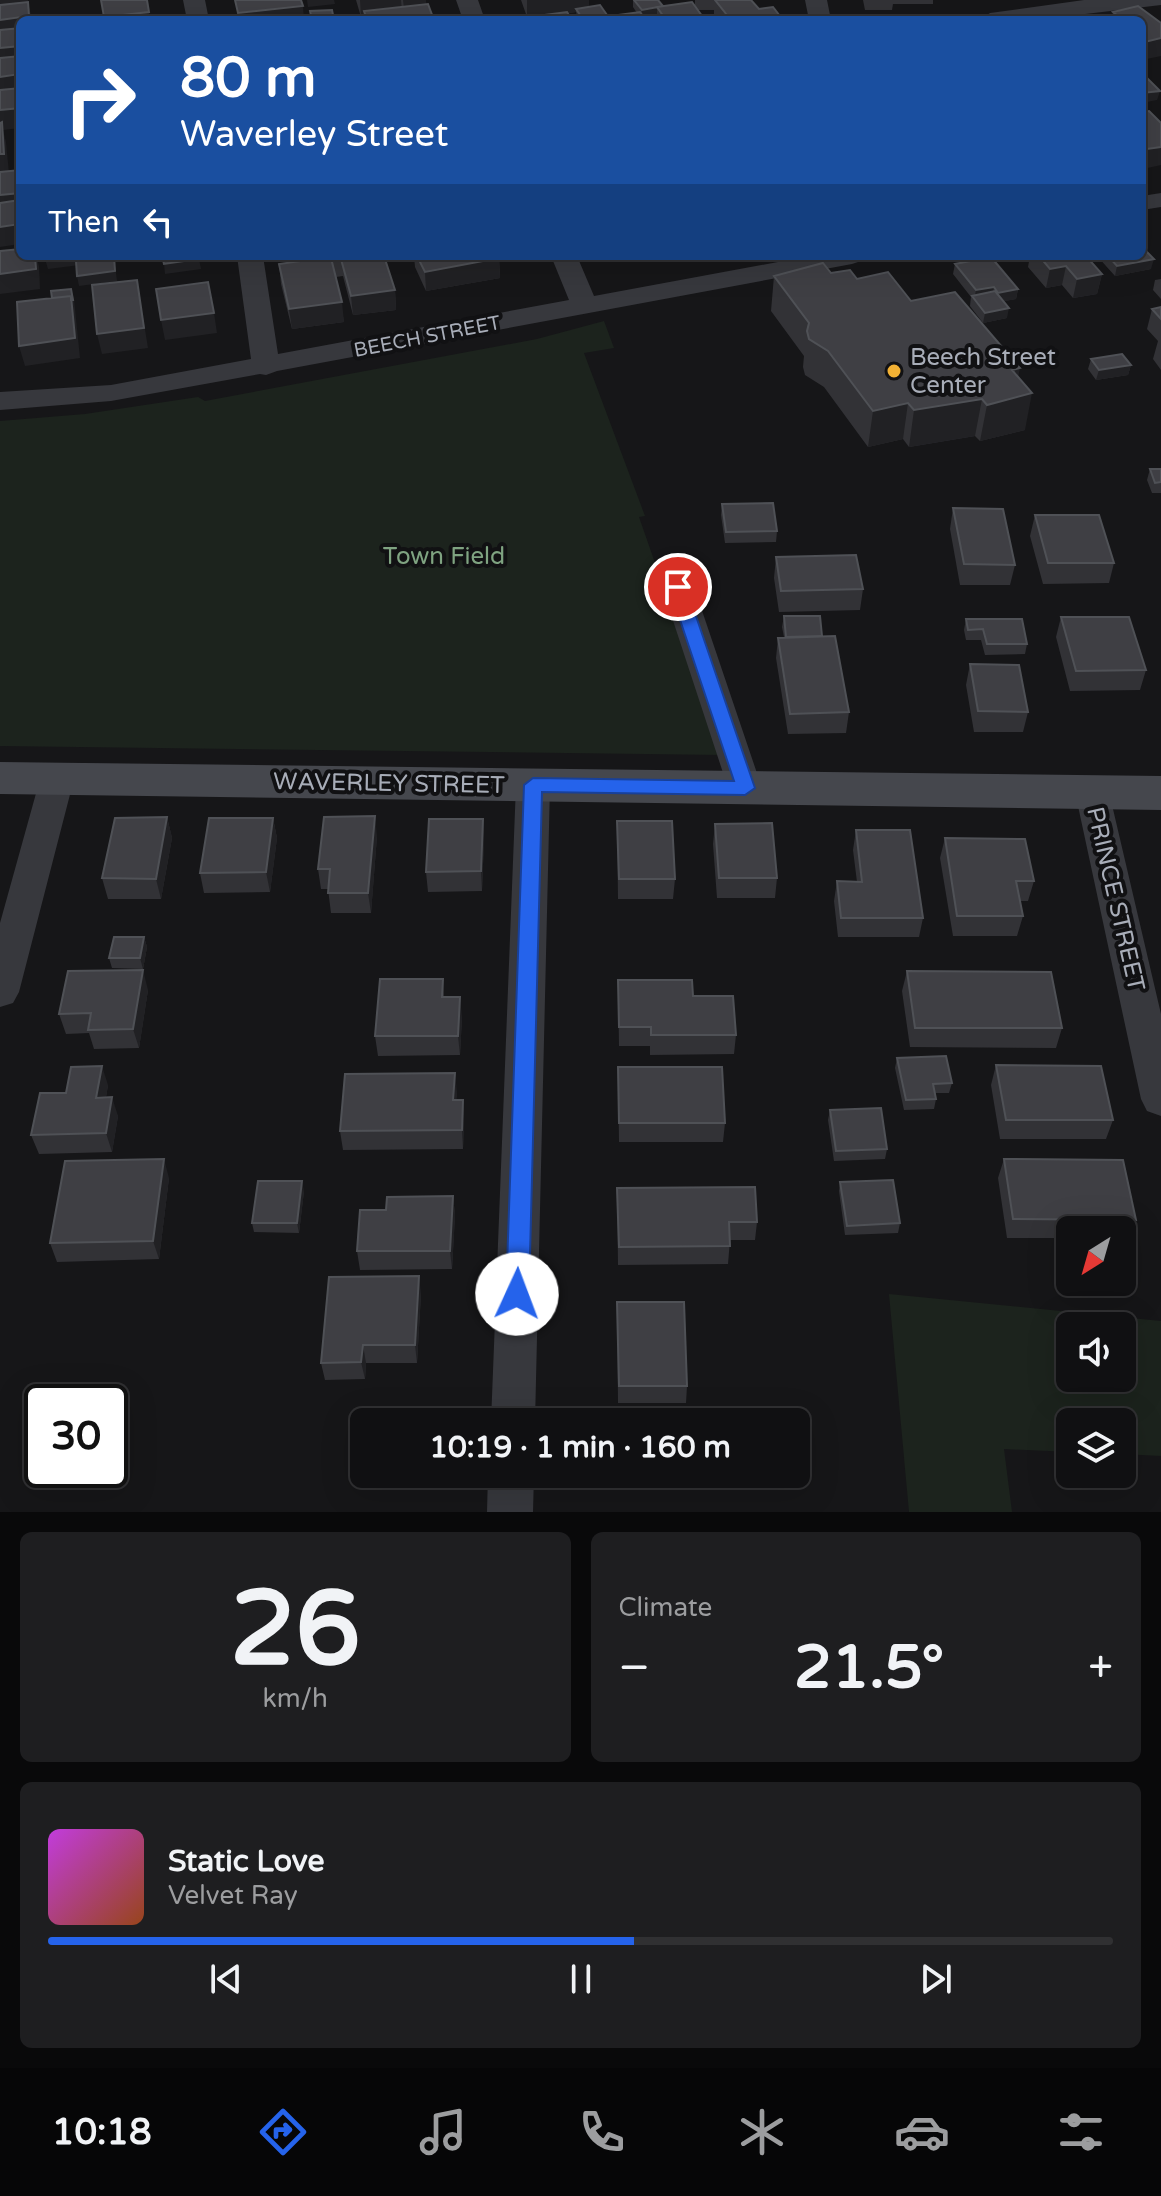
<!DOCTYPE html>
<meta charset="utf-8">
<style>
:root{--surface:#101012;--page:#1e1e20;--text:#f1f3f6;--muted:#9c9d9f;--line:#303032;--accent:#2563eb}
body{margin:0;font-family:"Varela Round",sans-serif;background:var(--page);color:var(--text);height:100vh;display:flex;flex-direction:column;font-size:30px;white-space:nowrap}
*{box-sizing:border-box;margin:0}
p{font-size:26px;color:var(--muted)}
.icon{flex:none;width:44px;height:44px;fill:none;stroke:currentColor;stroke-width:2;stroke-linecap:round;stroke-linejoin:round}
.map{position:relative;height:1512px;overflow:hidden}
.drawer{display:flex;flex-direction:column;gap:20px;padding:20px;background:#09090a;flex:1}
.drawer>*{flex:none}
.banner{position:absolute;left:16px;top:16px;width:1130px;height:244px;border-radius:12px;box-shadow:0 8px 32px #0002,0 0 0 2px var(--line);background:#1a4fa0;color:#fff;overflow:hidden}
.needle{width:52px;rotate:217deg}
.tools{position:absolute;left:1056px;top:1216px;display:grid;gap:16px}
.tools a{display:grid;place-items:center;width:80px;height:80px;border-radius:12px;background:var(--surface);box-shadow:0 8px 32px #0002,0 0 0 2px var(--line);font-size:40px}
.speed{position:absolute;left:24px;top:1384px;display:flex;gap:16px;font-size:40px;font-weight:700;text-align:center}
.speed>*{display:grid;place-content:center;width:104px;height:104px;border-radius:50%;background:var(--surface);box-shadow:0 8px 32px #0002,0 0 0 2px var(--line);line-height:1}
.speed .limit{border:4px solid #111;border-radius:12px;background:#fff;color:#111}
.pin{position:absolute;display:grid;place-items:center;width:68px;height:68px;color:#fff;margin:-34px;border:4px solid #fff;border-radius:50%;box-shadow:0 2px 8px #0007}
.me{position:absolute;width:88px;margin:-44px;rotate:2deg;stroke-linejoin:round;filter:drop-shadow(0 0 6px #0008)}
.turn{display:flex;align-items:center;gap:28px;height:168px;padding:0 32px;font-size:36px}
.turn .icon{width:104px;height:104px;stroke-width:2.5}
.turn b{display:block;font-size:56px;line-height:68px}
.then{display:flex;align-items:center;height:76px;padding:0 32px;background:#0003;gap:16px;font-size:30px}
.big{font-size:60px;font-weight:800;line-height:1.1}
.drawer .tile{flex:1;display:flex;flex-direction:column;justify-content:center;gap:12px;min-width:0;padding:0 28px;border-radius:12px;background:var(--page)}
.drawer .dial{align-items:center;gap:0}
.dial b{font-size:104px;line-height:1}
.song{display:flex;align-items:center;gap:24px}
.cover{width:96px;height:96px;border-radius:12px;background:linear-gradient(135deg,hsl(290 70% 55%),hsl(20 70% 35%))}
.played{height:8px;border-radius:4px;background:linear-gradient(90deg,var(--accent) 55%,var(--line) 55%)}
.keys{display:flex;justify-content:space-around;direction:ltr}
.heat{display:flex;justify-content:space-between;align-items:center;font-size:44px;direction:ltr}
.drawer .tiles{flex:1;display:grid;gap:20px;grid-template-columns:1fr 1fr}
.tile:last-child{grid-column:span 2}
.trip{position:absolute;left:350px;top:1408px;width:460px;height:80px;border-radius:12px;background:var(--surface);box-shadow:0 8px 32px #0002,0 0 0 2px var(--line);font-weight:800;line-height:80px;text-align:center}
.menu{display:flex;height:128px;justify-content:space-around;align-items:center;background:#060607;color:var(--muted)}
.menu .icon{width:56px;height:56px}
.menu .current{color:var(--accent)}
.menu b{font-size:36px;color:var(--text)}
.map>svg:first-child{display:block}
.green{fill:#1c231d;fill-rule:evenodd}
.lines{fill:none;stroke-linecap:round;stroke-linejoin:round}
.street{fill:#37383d;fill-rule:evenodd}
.secondary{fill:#45474d;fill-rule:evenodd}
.wall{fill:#323236}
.shaded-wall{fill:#212124}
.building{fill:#3f3f44;stroke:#4f5156;stroke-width:2}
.route{fill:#2563eb;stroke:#184099;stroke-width:2}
.poi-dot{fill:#f2b134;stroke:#111113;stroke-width:3}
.labels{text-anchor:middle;stroke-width:8;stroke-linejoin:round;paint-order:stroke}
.far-street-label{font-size:20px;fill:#a8adb8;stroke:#111113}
.poi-label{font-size:24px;fill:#a8adb8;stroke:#111113;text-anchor:start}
.park-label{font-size:24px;fill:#7fa381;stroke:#111113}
.street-label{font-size:24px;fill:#a8adb8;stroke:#111113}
</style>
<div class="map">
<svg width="1161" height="1512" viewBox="0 0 1161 1512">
<rect width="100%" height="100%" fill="#161618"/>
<path class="green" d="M604,321L614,348L584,353L645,516L639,517L722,755L0,746V421L85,414L198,397L205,401L537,339Z
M889,1294L1161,1321V1456L1122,1454V1422H1070V1452L1004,1449L1012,1512H909ZM1122,1326V1378H1070V1326Z"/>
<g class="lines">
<path class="street" d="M183,0H205L209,20H187Z
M456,0H478L485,20H463Z
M805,0H827L831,20H809Z
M1084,0H1161V5L1035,20H979L990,13Z
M1161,193V207L1142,210V196Z
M237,256H263L278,354L569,300L551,256H577L594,296L810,256H865L861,261L852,264L277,371L266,375L260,374L111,401L0,410V392L111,385L251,359Z
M678,577L689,580L694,587L762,788L757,797L745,801L733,797L728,788L662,587L667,580Z
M57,766L69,770L74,779L19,992L13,1003L0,1007V923L40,779L45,770Z
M533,772L545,776L550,785L535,1422H491L516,785L521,776Z
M1092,779L1104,783L1109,792L1161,1014V1116L1147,1111L1141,1099L1075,792L1080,783Z
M488,1474H534L533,1512H487Z"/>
<path class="secondary" d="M0,762L1161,776V810L0,794Z"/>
</g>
<path class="wall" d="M356,0H426V4L434,20H365L364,16L361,17Z
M521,0H589V7L607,17L637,13L633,7V0H658L663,7H695V0H751L759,9L783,20H716L714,17V10H697L705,20H657V16L645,18L646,20H578L576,12L568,13L572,20H544V15L527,17Z
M863,0H933V4H893L892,10H865Z
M1113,12L1161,23L1142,60V20H1111Z
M1142,112L1161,123L1143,169L1142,168Z
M298,256H343V259L395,290L396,310L353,315L343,276L336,277L344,322L292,329L281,284L279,264L299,261Z
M414,256H498L499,258L500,278L426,291L415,267Z
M1030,256H1086L1102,274L1097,294L1073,298L1062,285L1046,288L1028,267Z
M1097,256H1142L1151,269L1115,276Z
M955,264L1018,289L1016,299L1004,301L1007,318L983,323L970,306L971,297L953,274Z
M831,273L857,279L911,301L1018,377L1025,430L980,441L975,436L909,447L903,439L868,447L824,387L805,375L803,367L804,356L771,311L774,276Z
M1161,279V299L1153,290L1155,280Z
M1161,307V370L1153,359L1158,341L1147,329L1152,309Z
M1091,359L1131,365L1128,375L1096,380L1088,369Z
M1150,469H1161V493H1152L1147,480Z
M722,504L777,531L776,542L725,543L721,515Z
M953,508L1015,565L1010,585H960L950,529Z
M1035,515L1114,563L1109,583L1043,584L1030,536Z
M776,557L863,589L860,610L779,612L774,578Z
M784,616L822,636L849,712L846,733L788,734L776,658L778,638L784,637L782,627Z
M1061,617L1146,670L1140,690L1070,691L1056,637Z
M966,619L1027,644L1025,654L985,655L981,640H966L964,630Z
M970,664L1028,712L1023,732H974L966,685Z
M167,817L172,838L161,899H108L102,878Z
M273,818L277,838L270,892L204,893L200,873Z
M483,819L484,839L482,891L428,892L426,872Z
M617,821L675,879L673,899H618Z
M715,824L777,878L775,898H717L713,844Z
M856,830L923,918L919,937H838L834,901L837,881L857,882L853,850Z
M377,836L371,913H331L328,889H321L318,869Z
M945,838L1034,881L1028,901H1020L1023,916L1017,936H953L940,858Z
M144,937L147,947L143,969L112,968L109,958Z
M907,971L1062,1028L1056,1048L910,1047L902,991Z
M443,979L444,997L462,1017L460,1055L378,1056L375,1036Z
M618,980L693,996L736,1035L734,1054L650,1055V1046H619Z
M148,990L139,1048L94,1049L89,1033L66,1034L59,1014Z
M897,1058L952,1083L949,1093H935L936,1099L934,1109L904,1110L895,1068Z
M996,1065L1113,1120L1106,1139H1000L991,1085Z
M618,1067L725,1123L723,1142H619Z
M108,1085L106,1097L118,1116L112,1152L39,1154L31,1135L66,1093Z
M457,1092L456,1100H463L464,1119L463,1149L343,1150L340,1131Z
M830,1110L887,1149L885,1159L834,1161L828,1120Z
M1004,1159L1136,1220L1128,1238H1122V1230H1070V1238H1007L998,1178Z
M169,1178L159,1259L57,1262L50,1243Z
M840,1182L900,1223L898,1233L845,1235L839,1191Z
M617,1188L757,1222L755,1240H730L728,1264L618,1265Z
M304,1191L299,1233L254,1232L252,1223Z
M453,1196L455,1215L452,1269L360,1270L357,1251L386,1210Z
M421,1294L417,1363H366L365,1379L325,1380L321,1363Z
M617,1302L687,1386L686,1403H618Z"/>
<path class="shaded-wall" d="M0,0H28V6L0,9Z
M307,0H334L335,4L308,7Z
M360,0H401L402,12L364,11V16L361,17Z
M403,0H426L427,15L405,17Z
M527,0H589V11L576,9V12L527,17Z
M28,2L32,20H20V36L0,39V20Z
M303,6L304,20H239L238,13Z
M657,7V16L641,19L642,10Z
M149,12L150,20H104V17Z
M607,15V20L603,17V20H583V19Z
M1161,38V56L1142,60L1145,42Z
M20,46V65L0,67V48Z
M20,74V94L0,96V77Z
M1160,91L1157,100L1142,103V93Z
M20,108V128L3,130L6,142L9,173L0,174V110Z
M1161,147V165L1143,169L1147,149Z
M20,193V213L0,215V195Z
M20,224V244L0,247V227Z
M35,256H36L39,266L40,289L0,294V274Z
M72,256H79L80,265L48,269L45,259Z
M109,256H124L114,257L117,281L79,286L77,276Z
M614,256H638L614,260Z
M499,258L500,278L426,291L425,272Z
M199,259L201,269L165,274L164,264Z
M1154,259L1151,269L1115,276L1117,266Z
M1066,266L1062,285L1046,288L1050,269Z
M1102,274L1097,294L1073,298L1077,279Z
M137,280L148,348L102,354L97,334Z
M994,287L992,297L974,300L976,290Z
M71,289L74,299L80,358L25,366L19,346L72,310Z
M1018,289L1016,299L996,303L998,293Z
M395,290L396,310L353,315L351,296Z
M342,302L344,322L292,329L289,309Z
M1009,308L1007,318L983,323L985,313Z
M214,313L217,333L165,340L161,320Z
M1131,365L1128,375L1096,380L1099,370Z
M1020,368L1014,398L1032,393L1025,430L980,441L987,405L1012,370Z
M982,399L975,436L909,447L914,410Z
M908,403L903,439L868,447L873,411Z
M375,816L377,836L371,913L368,893Z
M167,817L172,838L161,899L156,879Z
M273,818L277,838L270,892L266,872Z
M483,819L484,839L482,891L481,871Z
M144,937L147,947L143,969L140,958Z
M143,970L148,990L139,1048L133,1029Z
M460,997L462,1017L460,1055L458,1036Z
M102,1066L108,1085L103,1117L96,1098Z
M455,1073L457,1092L455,1119L453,1100Z
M112,1097L118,1116L112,1152L106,1133Z
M463,1100L464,1119L463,1149L462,1130Z
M164,1159L169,1178L159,1259L153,1241Z
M302,1181L304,1191L299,1233L297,1223Z
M453,1196L455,1215L452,1269L450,1251Z
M419,1276L421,1294L417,1363L415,1345Z
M363,1345L366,1363L365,1379L361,1362Z"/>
<path class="building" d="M101,0H147L149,12L104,17Z
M235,0H301L303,6L238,13Z
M634,0H658L663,6L642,10Z
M715,0H751L759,9L773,7L783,20H731Z
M28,2L29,16L0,20V5Z
M692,2L705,20H666L657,7Z
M428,4L434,20H367L364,11Z
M600,5L607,15L583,19L576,9Z
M1138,6L1161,23V38L1145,42L1142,39V20H1123L1113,12Z
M332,10L334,20H312L310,11Z
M567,12L572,20H547L544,15Z
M640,12L646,20H605L603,17Z
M1067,17L1070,20H1047Z
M20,28V46L0,48V30Z
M20,56V74L0,77V58Z
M1142,77H1146L1160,91L1142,93Z
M20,88V108L0,110V90Z
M1149,111L1161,123V147L1147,149L1142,144V112Z
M2,122L4,154H0V123Z
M20,170V193L0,195V172Z
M20,200V224L0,227V203Z
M1142,247L1154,259L1117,266L1108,256H1142Z
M20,249V256H35L36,269L0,274V251Z
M45,256H72L45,259Z
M114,256L115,271L77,276L76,261Z
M162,256H199V259L164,264Z
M300,256H343L331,258L342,302L289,309L279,264L301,261Z
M366,256H384L395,290L351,296L341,259Z
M417,256H498L499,258L425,272Z
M1039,256H1086L1102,274L1077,279L1066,266L1050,269Z
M991,257L1018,289L998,293L994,287L976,290L955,264Z
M823,263L831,273L850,270L857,279L888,272L911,301L955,292L1020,368L1012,370L1032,393L987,405L982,399L914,410L908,403L873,411L828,351L809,339L807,331L809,323L774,276Z
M137,280L144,328L97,334L92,285Z
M208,282L214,313L161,320L156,289Z
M71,289L73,300H71V296L52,298L51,291Z
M995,291L1009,308L985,313L972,296Z
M71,296L75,338L19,346L17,302Z
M1161,307V319L1152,309Z
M1122,354L1131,365L1099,370L1091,359Z
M1150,469H1161V482L1155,483Z
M773,503L777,531L726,532L722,504Z
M953,508L1003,509L1015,565L964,564Z
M1035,515H1099L1114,563H1048Z
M856,555L863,589L781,591L776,557Z
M784,616H820L822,636L786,637Z
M1061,617H1129L1146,670L1076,671Z
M966,619H1022L1027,644H987L983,629L968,630Z
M835,636L849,712L790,714L778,638Z
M970,664L1019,665L1028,712L978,711Z
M375,816L368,893H328L330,869H318L324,817Z
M167,817L156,879L102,878L115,818Z
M209,818H273L266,872L200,873Z
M429,819H483L481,871L426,872Z
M617,821H672L675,879H619Z
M772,823L777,878H719L715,824Z
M856,830H910L923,918H841L837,881L862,882Z
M945,838L1025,839L1034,881H1016L1023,916H957Z
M114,937H144L140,958H109Z
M143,970L133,1029L88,1030L91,1013L59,1014L68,971Z
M907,971L1051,972L1062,1028H915Z
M380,979H443L442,997H460L458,1036H375Z
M618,980H692L693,996H733L736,1035H651V1027H619Z
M946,1056L952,1083L933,1084L936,1099L906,1100L897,1058Z
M996,1065L1101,1066L1113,1120H1006Z
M102,1066L96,1098L112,1097L106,1133L31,1135L40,1093H66L71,1067Z
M618,1067H722L725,1123H619Z
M455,1073L453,1100H463L462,1130L340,1131L345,1074Z
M881,1108L887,1149L836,1151L830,1110Z
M164,1159L153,1241L50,1243L65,1161Z
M1004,1159L1123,1160L1136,1220L1013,1219Z
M893,1180L900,1223L847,1226L840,1182Z
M258,1181H302L297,1223H252Z
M755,1187L757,1222H729L730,1246L619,1247L617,1188Z
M453,1196L450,1251H357L360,1210H386L387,1197Z
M419,1276L415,1345H363L361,1362L321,1363L329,1277Z
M617,1302H684L687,1386H619Z"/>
<path class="route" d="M678,581L686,587L755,788L745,795L542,792L529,1294L525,1302L517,1305L509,1302L506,1294L524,785L533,778L734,781L669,587Z"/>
<circle class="poi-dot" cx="894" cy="371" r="8"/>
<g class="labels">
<g class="far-street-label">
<text transform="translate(427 336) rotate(-11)" y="7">BEECH STREET</text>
</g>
<g class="poi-label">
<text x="910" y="365">Beech Street<tspan x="910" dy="28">Center</tspan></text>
</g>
<g class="park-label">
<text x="444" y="564">Town Field</text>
</g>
<g class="street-label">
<text transform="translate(389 783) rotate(1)" y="8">WAVERLEY STREET</text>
<text transform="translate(1116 899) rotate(77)" y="8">PRINCE STREET</text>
</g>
</g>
</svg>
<div class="tools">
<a><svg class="needle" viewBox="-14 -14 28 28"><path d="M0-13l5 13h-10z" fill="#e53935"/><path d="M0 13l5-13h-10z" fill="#9c9d9f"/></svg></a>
<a><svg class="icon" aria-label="sound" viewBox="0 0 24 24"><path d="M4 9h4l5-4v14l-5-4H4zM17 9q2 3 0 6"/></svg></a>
<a><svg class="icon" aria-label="layers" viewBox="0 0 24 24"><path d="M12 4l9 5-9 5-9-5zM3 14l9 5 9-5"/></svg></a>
</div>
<div class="speed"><div class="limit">30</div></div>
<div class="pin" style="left:678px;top:587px;background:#d93025"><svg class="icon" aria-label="arrive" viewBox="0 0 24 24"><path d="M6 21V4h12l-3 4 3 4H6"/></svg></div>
<svg class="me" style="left:517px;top:1294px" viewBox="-20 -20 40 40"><circle r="19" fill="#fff"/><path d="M0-13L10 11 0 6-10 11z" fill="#2563eb"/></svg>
<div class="trip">10:19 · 1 min · 160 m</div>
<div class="banner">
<div class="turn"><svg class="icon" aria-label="right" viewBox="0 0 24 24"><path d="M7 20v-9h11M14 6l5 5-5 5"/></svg><div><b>80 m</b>Waverley Street</div></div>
<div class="then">Then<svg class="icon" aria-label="left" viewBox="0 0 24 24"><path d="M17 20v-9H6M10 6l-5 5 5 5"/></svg></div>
</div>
</div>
<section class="drawer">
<div class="tiles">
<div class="tile dial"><b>26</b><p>km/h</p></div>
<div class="tile"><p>Climate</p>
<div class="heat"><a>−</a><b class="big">21.5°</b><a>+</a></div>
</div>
<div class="tile">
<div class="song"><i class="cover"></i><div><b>Static Love</b><p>Velvet Ray</p></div></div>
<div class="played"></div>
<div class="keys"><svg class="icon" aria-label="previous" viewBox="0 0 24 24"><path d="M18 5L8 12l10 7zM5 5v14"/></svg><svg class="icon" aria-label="pause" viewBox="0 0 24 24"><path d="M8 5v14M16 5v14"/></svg><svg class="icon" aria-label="next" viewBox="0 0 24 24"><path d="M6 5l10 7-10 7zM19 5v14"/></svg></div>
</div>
</div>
</section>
<nav class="menu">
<b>10:18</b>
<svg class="icon current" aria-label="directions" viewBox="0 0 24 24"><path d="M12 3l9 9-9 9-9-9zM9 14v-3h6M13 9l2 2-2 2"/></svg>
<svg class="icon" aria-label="music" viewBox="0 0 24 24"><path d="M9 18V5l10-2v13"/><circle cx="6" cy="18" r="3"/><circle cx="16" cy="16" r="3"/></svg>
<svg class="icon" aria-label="phone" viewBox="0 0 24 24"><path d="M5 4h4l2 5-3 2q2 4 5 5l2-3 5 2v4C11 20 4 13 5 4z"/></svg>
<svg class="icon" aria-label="climate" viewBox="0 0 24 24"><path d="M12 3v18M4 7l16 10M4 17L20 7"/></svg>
<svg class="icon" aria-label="car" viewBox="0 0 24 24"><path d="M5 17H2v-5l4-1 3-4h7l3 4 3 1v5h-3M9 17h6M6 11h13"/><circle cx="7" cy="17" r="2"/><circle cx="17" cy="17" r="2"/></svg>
<svg class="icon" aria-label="filters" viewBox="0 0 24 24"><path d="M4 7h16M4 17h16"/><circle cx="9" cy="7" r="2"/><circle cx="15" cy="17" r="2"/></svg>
</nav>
